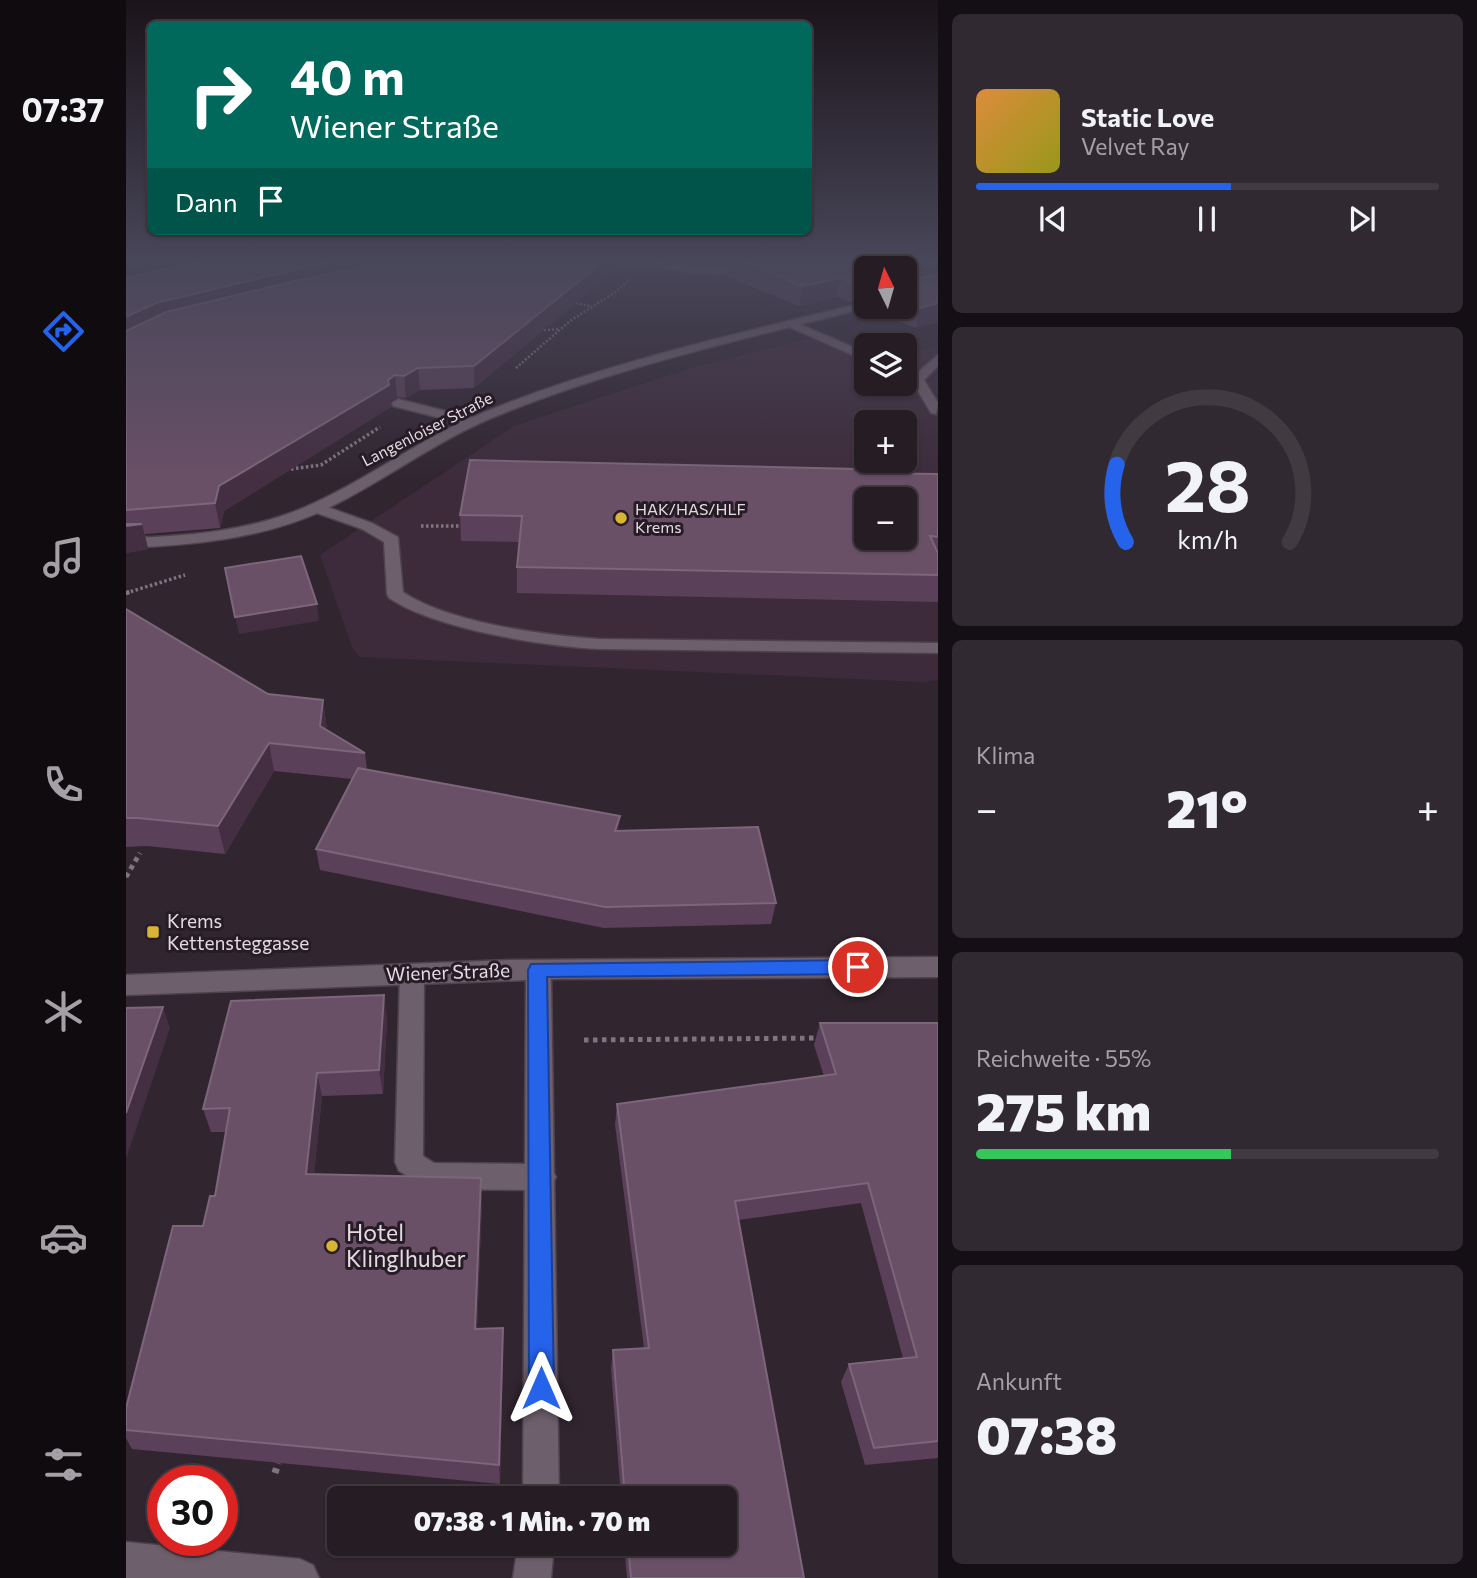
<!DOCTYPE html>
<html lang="de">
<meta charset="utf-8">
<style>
:root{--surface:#251c24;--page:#312931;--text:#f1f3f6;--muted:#a3a1a6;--line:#423a41;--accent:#2563eb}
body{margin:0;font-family:Commissioner,sans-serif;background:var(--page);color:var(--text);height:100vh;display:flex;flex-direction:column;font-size:26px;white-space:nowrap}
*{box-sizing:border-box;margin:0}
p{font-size:23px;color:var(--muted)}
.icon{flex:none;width:38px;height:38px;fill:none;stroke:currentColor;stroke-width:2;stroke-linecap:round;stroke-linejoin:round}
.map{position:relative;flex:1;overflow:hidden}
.side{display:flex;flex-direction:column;gap:14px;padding:14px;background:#140f14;width:539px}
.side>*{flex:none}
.guide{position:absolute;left:21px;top:21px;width:665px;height:214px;border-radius:10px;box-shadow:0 2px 5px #0004,0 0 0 2px var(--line);background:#00695c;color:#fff;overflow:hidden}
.needle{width:46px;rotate:355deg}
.controls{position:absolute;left:728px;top:256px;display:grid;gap:14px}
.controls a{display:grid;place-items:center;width:63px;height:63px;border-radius:10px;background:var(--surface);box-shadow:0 2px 5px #0004,0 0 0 2px var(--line);font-size:35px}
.speed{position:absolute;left:21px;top:1465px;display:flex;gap:14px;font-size:35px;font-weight:700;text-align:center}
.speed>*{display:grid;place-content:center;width:91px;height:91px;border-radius:50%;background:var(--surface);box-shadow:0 2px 5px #0004,0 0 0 2px var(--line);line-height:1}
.speed .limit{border:10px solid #d22;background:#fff;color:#111}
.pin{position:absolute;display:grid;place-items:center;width:60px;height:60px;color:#fff;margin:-30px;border:4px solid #fff;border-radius:50%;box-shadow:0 2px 7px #0007}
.me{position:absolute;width:77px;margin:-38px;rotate:0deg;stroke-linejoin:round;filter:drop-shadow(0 0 5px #0008)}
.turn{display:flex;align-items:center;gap:24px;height:147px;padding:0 28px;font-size:32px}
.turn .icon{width:91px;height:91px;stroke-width:2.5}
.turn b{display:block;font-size:49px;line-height:60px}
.then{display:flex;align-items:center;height:66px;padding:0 28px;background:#0003;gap:14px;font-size:26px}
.big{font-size:52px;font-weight:800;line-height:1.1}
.side .tile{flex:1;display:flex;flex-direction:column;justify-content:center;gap:10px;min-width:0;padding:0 24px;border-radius:10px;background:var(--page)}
.side .dial{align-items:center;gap:0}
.dial svg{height:182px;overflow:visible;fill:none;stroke:var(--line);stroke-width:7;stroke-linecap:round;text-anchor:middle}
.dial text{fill:var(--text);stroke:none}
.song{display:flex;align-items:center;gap:21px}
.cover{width:84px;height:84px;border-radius:10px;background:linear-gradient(135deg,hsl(30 70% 55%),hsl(60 70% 35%))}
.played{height:7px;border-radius:4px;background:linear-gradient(90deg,var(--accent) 55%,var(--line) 55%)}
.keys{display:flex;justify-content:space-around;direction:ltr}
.heat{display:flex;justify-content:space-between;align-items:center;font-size:38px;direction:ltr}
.charge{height:10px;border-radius:5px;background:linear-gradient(90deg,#34c759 55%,var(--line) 0)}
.trip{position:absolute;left:201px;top:1486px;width:410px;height:70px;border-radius:10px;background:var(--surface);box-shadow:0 2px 5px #0004,0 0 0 2px var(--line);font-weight:800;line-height:70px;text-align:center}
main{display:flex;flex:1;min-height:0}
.menu{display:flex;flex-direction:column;width:126px;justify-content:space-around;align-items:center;background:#0f0b0e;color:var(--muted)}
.menu .icon{width:49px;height:49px}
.menu .on{color:var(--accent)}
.menu b{font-size:32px;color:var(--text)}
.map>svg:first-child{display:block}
.built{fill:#3d2b3b;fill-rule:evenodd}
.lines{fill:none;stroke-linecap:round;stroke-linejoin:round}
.lane-casing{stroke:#4e434d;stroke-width:3}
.street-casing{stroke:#4e434d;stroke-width:3}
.secondary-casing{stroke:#4e434d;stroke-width:3}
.path-far4{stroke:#7f757e;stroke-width:2.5;stroke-dasharray:2 2;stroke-linecap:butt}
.path-far3{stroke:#7f757e;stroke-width:3.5;stroke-dasharray:2.5 2.5;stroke-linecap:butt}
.path-far2{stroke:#7f757e;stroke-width:4.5;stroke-dasharray:3.5 3.5;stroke-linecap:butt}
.path-far1{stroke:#7f757e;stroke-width:5;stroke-dasharray:4.5 4.5;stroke-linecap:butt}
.path{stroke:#7f757e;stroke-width:7;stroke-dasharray:5 5;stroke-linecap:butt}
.lane{fill:#6d5f6c;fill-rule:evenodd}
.street{fill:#6d5f6c;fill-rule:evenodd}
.secondary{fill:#6d5f6c;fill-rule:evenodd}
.wall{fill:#5a4058}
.shaded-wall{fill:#442e42}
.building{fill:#695067;stroke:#7c667a;stroke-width:2;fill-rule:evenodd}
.route{fill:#2563eb;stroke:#184099;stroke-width:2}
.poi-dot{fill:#d9b334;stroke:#271b26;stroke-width:2.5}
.labels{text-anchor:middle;stroke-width:6;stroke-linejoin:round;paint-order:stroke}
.far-street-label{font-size:16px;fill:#e3dbe2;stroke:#271b26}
.far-poi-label{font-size:16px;fill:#e3dbe2;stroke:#271b26;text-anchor:start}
.poi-label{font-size:19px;fill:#e3dbe2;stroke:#271b26;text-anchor:start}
.street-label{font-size:19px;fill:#e3dbe2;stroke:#271b26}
.near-poi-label{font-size:23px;fill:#e3dbe2;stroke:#271b26;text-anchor:start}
</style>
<main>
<nav class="menu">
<b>07:37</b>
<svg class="icon on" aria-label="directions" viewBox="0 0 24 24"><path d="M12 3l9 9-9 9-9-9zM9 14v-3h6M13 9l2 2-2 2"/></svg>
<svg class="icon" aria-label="music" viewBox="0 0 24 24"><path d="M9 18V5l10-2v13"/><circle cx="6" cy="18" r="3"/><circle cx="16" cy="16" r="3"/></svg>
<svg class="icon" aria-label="phone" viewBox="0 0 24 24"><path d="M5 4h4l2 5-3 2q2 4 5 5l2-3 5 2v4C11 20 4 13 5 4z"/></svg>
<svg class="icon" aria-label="climate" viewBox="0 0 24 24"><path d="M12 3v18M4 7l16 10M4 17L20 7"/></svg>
<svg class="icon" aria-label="car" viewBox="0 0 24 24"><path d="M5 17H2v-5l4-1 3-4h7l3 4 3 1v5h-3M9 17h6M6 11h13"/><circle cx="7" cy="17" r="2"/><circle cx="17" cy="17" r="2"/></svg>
<svg class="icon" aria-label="filters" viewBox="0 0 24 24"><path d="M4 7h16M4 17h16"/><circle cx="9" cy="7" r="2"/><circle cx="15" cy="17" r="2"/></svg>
</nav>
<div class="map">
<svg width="812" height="1578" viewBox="0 0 812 1578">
<rect width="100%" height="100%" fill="#312530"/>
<path class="built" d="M703,334L740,350V383H779V355L812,346V680L797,682L233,657L226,647L194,555L388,426L568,367ZM740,422H779V460H740ZM740,499H779V537H740Z"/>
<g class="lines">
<defs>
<path id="lane" d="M661,322H669L740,353V361L661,326Z
M812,355V366L798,380L812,403L810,414L805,413L786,381L779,378V369L790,374Z
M272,399L351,419L353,422L346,426L267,406L266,403Z
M190,503L246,523L272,537L277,592C323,623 418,635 473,639L812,643V653L473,649C416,646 309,629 263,598L261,594L258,542L236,529L185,511L182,508L185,505Z
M286,964L295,967L298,974L297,1156L308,1163L415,1164L425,1168L430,1177L425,1186L415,1190L304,1189L273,1171L269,1162L274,974L277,967Z
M0,1542L174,1559L187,1565L193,1578H0Z"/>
<path id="street" d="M812,957V977L425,979L433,1498H397L400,980L0,995V975L385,960Z
M392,1544H428L425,1578H387Z"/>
<path id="secondary" d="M521,260L577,268L670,260C641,277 549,279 521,260Z
M740,302V306L744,307C618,339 489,367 368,417C307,442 256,483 196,511C135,539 67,545 0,548V538C63,536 128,531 186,504C246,477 298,436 359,412C481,362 612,334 740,302Z"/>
</defs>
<use href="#lane" class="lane-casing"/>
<use href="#street" class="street-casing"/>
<use href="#secondary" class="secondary-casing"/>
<path class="path-far4" d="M446,302L464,306
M418,330L434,329
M390,368L444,321L491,291L504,279"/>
<path class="path-far3" d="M165,469L195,465L254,427
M295,526H338
M0,593L59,575"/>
<path class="path-far2" d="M0,593L4,592"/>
<path class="path-far1" d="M0,877L14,853
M458,1040L696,1038"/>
<path class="path" d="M149,1473L152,1463"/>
<use href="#lane" class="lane"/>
<use href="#street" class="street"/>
<use href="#secondary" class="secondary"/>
</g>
<path class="wall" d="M565,260H812L790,328L743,310L744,306H779V268H740L725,303L711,297L673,306L601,276L602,263L577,265Z
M486,273L348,388L294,390L280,398L271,397L264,401L265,407L98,511L94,528L19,534L22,549L0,553V278Z
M732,473L812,474V602L391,593V567L393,542L335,541L334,515Z
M0,609L142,694L197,700L201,730L239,753L241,770L492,831L650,903L645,924L478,928L194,870L190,849L226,779L148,771L99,854L21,846L0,847Z
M261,1019L257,1094L196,1096L188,1174L356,1201L351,1329L377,1349L374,1484L6,1449L0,1438V1408L89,1196L100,1132H85L77,1109Z
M694,1023H812V1458L739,1465L715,1382L723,1364L777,1358L735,1203L612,1220L678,1578H501L498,1544H598V1498H495L485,1368L487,1350L518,1348L489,1125L491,1104L698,1076L688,1045Z"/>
<path class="shaded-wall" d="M219,260H318L0,340V317L30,303L168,270Z
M479,260H512L486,273L348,388V366Z
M578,260H602V263L577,265Z
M812,263V279L779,289L782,270Z
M714,278L711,297L673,306L676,286Z
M740,281V300L725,303L729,283Z
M812,303V322L790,328L794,308Z
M292,368L294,390L280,398L278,376Z
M269,375L271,397L264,401L265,407L98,511L94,528L89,503L93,486Z
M16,524L22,549L0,553V526Z
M191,604L193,621L113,634L109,617Z
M197,700L201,728L199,749L194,726Z
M143,743L148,771L99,854L92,826Z
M494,816L492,837L489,831Z
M258,995L261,1019L257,1094L253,1070Z
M37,1007L44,1028L0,1159V1113Z
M191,1073L196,1096L186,1197L180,1174Z
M355,1178L356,1201L350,1350L349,1329Z
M377,1328V1349L374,1484L373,1465Z"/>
<path class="building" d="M80,260H219L168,270L30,303L0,317V278Z
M272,260H479L348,366L292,368L278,376L269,375L262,380L263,385L93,486L89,503L0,510V331L40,312L169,281Z
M612,260H812V263L782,270L780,278L784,281L812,274V303L794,308L779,302V268H740V281L729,283L714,278L676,286Z
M344,460L731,469L732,473L812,474V537L804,536L812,553V575L391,567L396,516L334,515ZM740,499H779V537H740Z
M0,524H16L0,526Z
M175,556L191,604L109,617L99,568Z
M0,609L142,694L197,700L194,726L239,753L143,743L92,826L12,818H0Z
M232,768L494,816L489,831L632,827L650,903L479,907L190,849Z
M258,995L253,1070L191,1073L180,1174L355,1178L349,1329L377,1328L373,1465L0,1430V1408L47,1226H77L84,1196H89L104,1108L77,1109L105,1001Z
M37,1007L0,1113V1008Z
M694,1023H812V1441L748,1448L723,1364L791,1357L742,1183L609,1201L678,1578H505L502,1544H598V1498H499L487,1350L523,1348L491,1104L710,1074Z"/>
<linearGradient id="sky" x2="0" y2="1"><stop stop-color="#1b141a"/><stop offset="0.54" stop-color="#484659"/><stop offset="1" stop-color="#484659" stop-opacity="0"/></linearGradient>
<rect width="812" height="481" fill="url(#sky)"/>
<path class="route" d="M732,960L738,962L741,967L738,972L732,974L421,977L428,1388L424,1397L415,1401L406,1397L403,1388L402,970L405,964Z"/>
<g class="poi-dot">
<circle cx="495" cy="518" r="7"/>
<rect x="20" y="925" width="14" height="14" rx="3.5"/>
<circle cx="206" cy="1246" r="7"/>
</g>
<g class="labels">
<g class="far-street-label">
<text transform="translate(301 429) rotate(-27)" y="6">Langenloiser Straße</text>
</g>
<g class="far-poi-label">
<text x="509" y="515">HAK/HAS/HLF<tspan x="509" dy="18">Krems</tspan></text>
</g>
<g class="poi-label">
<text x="41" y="928">Krems<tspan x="41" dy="22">Kettensteggasse</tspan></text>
</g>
<g class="street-label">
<text transform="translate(322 972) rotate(-2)" y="7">Wiener Straße</text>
</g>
<g class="near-poi-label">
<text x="220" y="1241">Hotel<tspan x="220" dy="26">Klinglhuber</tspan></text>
</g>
</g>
</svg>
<div class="controls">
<a><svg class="needle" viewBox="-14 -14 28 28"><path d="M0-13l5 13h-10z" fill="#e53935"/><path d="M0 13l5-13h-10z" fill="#a3a1a6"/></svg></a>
<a><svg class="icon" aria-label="layers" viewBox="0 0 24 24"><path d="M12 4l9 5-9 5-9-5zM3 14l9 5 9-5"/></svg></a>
<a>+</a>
<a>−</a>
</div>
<div class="speed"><div class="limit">30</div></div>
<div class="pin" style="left:732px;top:967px;background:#d93025"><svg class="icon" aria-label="arrive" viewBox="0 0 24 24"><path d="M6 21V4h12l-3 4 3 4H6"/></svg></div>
<svg class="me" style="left:415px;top:1388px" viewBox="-20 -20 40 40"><path d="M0-17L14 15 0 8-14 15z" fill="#2563eb" stroke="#fff" stroke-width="4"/></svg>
<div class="trip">07:38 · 1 Min. · 70 m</div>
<div class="guide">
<div class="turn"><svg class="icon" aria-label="right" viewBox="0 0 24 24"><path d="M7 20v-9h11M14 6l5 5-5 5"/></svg><div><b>40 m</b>Wiener Straße</div></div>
<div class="then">Dann<svg class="icon" aria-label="arrive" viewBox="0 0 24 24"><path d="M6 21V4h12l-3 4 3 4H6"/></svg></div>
</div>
</div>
<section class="side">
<div class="tile">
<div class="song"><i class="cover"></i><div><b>Static Love</b><p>Velvet Ray</p></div></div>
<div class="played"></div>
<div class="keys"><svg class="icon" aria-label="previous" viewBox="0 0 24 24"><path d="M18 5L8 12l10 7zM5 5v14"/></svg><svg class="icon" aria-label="pause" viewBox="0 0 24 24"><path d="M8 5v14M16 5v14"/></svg><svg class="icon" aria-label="next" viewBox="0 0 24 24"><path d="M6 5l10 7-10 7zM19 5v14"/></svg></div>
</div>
<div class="tile dial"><svg viewBox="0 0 100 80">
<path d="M14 69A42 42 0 1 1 86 69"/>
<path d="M14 69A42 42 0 0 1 10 35" stroke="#2563eb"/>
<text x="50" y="56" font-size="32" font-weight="700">28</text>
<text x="50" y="72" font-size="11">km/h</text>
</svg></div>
<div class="tile"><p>Klima</p>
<div class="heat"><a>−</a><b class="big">21°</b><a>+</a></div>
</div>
<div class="tile"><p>Reichweite · 55%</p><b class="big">275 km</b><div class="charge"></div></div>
<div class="tile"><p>Ankunft</p><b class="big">07:38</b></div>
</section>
</main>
